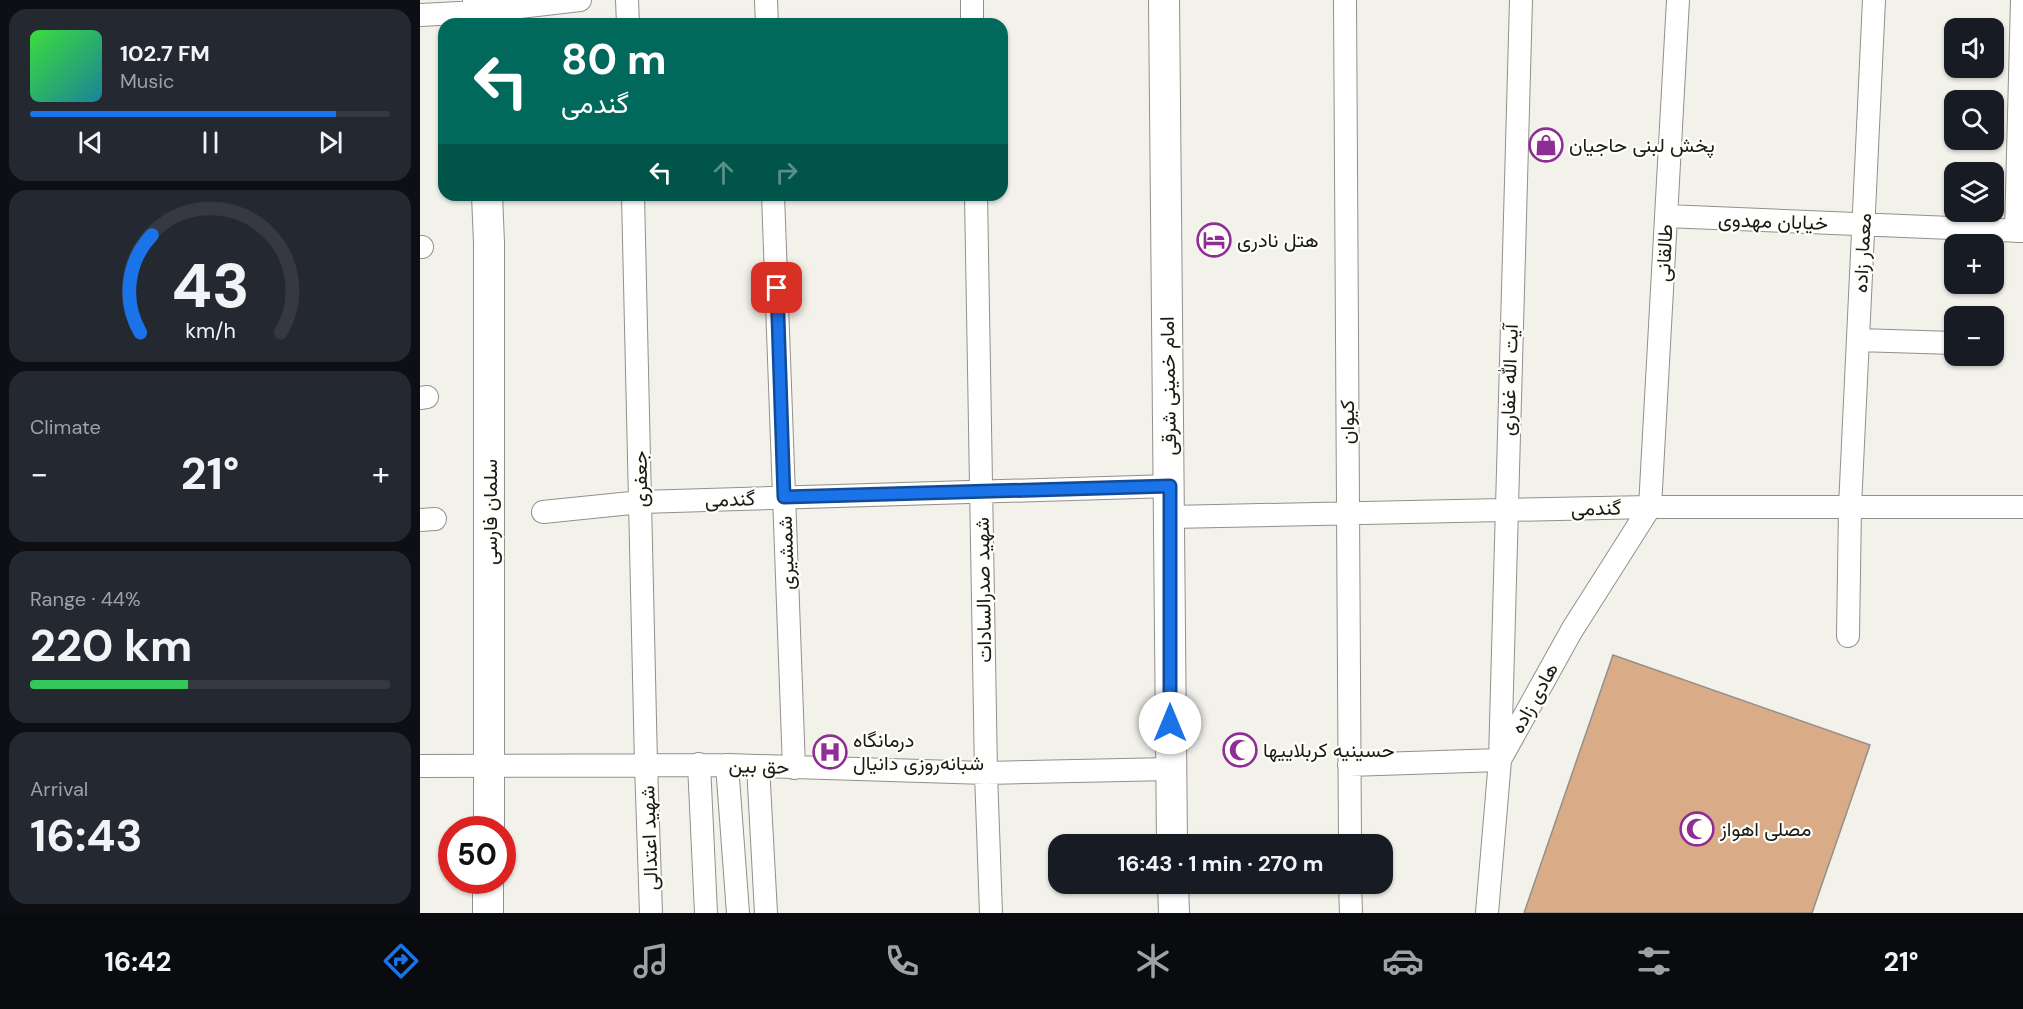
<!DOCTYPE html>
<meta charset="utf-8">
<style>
:root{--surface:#171b24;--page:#242831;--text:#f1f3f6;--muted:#9ea1a6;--line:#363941;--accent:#1a73e8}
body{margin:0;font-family:"DM Sans",Vazirmatn,sans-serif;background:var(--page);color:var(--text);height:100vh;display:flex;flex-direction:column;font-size:22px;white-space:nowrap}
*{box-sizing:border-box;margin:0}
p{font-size:20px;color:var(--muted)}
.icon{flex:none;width:33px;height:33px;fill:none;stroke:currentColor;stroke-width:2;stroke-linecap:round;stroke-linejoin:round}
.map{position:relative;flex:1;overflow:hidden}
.panel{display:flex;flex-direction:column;gap:9px;padding:9px;background:#0d0f14;width:420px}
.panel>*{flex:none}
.guide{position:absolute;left:18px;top:18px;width:570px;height:183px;border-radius:18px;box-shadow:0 2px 4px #0004;background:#00695c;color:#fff;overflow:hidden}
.fabs{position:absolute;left:1524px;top:18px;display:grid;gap:12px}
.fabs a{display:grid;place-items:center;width:60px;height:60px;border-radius:12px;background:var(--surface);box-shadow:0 2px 4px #0004;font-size:30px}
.speed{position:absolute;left:18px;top:816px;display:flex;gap:12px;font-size:30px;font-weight:700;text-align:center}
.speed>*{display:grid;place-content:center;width:78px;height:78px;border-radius:50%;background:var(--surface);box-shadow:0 2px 4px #0004;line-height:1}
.speed .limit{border:9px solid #d22;background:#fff;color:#111}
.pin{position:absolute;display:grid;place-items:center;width:51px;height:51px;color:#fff;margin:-26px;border-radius:12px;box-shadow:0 3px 9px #0006}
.me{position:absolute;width:66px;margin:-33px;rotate:0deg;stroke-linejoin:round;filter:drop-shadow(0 0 4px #0008)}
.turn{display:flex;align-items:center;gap:21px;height:126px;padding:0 24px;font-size:27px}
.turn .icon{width:78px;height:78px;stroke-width:2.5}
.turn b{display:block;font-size:42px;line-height:51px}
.lanes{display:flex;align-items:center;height:57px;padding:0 24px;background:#0003;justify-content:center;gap:30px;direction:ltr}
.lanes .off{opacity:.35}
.big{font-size:45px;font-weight:700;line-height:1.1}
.panel .tile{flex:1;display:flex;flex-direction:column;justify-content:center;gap:9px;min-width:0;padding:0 21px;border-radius:18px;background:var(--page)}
.panel .dial{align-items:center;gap:0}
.dial svg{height:156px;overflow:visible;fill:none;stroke:var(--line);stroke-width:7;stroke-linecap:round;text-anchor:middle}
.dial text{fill:var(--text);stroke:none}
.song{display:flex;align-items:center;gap:18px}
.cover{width:72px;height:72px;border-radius:9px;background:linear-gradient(135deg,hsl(120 70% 55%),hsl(190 70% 35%))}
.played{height:6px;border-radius:3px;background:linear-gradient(90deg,var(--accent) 85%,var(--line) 85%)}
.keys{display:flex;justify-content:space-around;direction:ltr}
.heat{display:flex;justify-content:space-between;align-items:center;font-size:33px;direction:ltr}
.charge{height:9px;border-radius:4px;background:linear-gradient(90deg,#34c759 44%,var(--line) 0)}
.trip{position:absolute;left:628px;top:834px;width:345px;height:60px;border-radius:18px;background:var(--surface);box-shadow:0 2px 4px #0004;font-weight:700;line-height:60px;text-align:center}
.tab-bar{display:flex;height:96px;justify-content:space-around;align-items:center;background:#090b0e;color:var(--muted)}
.tab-bar .icon{width:42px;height:42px}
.tab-bar .current{color:var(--accent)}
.tab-bar b{font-size:27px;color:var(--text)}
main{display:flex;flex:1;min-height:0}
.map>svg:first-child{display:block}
.building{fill:#d9ac87;stroke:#948f8b;stroke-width:1.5}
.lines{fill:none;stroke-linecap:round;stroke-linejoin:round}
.minor-casing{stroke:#92908b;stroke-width:24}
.major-casing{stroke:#92908b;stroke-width:32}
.minor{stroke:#fff;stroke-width:22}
.major{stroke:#fff;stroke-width:30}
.route-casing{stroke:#114b97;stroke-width:15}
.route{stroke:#1a73e8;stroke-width:10}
.labels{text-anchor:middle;stroke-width:4.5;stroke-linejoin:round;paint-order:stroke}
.poi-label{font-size:20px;fill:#191917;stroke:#fffef9;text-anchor:start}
.street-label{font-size:20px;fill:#191917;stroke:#fffef9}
</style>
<main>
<section class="panel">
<div class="tile">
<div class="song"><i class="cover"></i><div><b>102.7 FM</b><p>Music</p></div></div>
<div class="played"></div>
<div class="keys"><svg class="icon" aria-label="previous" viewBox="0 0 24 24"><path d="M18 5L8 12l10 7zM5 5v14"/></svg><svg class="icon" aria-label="pause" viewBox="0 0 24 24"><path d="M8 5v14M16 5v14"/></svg><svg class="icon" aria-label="next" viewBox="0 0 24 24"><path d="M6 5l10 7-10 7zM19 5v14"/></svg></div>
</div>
<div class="tile dial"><svg viewBox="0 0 100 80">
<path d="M14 69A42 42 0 1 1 86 69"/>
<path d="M14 69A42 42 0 0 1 20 19" stroke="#1a73e8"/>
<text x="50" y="56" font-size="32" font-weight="700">43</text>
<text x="50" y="72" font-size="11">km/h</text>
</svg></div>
<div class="tile"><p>Climate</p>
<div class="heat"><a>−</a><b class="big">21°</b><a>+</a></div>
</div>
<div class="tile"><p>Range · 44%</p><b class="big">220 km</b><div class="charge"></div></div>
<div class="tile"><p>Arrival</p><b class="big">16:43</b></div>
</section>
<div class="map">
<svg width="1603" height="913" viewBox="0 0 1603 913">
<rect width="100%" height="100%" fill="#f2f1ea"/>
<path class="building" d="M1193,655L1450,745L1392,913H1104Z"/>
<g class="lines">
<defs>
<path id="minor" d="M207,0L208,24
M346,0L347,24
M552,0V24
M925,0L930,844
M0,15L58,12L160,0
M213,195L226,764L231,913
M353,195L374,768
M556,195L566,773L571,913
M1246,216L1603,231
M1596,231L1602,0
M0,247H2
M1438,340L1534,343
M0,398L7,397
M123,512L221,502L750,486
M750,517L1230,507H1603
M0,520L15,519
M1428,636L1430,507L1454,0
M1081,758L1152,630L1230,507L1258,0
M279,764L286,913
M307,765L318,913
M929,765L1080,760
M0,766L307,765L566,773L750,769
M338,766L346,913
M930,884L931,913
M1067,913L1080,760L1101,0"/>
<path id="major" d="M58,0V24
M744,0L752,844
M67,195L69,243V830
M753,884L754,913
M68,913V880"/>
</defs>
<use href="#minor" class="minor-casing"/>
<use href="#major" class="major-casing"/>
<use href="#minor" class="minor"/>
<use href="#major" class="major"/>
</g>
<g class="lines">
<defs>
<path id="route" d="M357,288L364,497L750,486V723"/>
</defs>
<use href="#route" class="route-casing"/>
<use href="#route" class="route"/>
</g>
<defs>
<symbol id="shop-ring" viewBox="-11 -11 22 22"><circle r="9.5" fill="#fffef9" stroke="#8e2d95" stroke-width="1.5"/><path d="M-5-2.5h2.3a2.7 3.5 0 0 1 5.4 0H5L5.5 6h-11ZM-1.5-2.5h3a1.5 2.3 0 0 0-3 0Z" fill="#8e2d95"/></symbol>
<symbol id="hotel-ring" viewBox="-11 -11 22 22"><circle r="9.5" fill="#fffef9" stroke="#8e2d95" stroke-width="1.5"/><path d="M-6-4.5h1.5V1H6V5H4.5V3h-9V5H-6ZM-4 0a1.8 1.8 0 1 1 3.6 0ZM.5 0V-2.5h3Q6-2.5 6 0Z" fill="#8e2d95"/></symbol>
<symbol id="mosque-ring" viewBox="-11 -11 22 22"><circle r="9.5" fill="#fffef9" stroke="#8e2d95" stroke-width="1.5"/><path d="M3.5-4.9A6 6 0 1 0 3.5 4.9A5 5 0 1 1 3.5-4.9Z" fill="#8e2d95"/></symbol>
<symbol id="hospital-ring" viewBox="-11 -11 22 22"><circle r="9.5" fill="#fffef9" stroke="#8e2d95" stroke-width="1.5"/><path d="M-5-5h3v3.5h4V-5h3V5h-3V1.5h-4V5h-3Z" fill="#8e2d95"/></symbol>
</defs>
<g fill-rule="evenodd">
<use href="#shop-ring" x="1107" y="126" width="38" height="38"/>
<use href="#hotel-ring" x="775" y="221" width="38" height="38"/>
<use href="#mosque-ring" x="801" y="731" width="38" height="38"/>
<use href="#hospital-ring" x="391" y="733" width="38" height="38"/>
<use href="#mosque-ring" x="1258" y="810" width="38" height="38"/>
</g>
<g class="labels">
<g class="poi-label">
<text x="1149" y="152">پخش لبنی حاجیان</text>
<text x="817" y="247">هتل نادری</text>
<text x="433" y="747">درمانگاه<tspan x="433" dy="23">شبانه‌روزی دانیال</tspan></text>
<text x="843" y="757">حسینیه کربلاییها</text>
<text x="1300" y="836">مصلی اهواز</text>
</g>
<g class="street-label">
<text transform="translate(1353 221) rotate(2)" y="7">خیابان مهدوی</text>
<text transform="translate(1244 253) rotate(-87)" y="7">طالقانی</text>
<text transform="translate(1442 253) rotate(-87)" y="7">معمار زاده</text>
<text transform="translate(1089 380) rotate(-88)" y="7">آیت الله غفاری</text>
<text transform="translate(748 386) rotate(-91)" y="7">امام خمینی شرقی</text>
<text transform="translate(927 422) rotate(-90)" y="7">کیوان</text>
<text transform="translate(220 479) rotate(-91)" y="7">جعفری</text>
<text transform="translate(310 499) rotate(-2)" y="7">گندمی</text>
<text transform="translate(1176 508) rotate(-1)" y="7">گندمی</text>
<text transform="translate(70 512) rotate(-90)" y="7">سلمان فارسی</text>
<text transform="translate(366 553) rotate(-92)" y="7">شمشیری</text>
<text transform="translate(563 590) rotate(-91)" y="7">شهید صدرالسادات</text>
<text transform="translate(1114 698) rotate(-61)" y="7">هادی زاده</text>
<text transform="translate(339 766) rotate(2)" y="7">حق بین</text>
<text transform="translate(229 838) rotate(-92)" y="7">شهید اعتدالی</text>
</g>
</g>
</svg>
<div class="fabs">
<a><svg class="icon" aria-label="sound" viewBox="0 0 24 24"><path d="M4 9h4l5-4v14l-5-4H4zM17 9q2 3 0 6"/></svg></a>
<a><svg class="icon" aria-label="search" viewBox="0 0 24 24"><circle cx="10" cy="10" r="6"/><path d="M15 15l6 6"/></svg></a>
<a><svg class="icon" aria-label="layers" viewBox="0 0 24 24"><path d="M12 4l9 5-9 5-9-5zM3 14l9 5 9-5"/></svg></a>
<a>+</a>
<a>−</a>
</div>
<div class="speed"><div class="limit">50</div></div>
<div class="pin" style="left:357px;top:288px;background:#d93025"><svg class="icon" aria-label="arrive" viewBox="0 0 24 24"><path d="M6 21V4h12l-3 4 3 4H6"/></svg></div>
<svg class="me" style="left:750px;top:723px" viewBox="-20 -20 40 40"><circle r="19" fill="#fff"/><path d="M0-13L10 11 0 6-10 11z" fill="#1a73e8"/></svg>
<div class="trip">16:43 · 1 min · 270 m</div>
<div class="guide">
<div class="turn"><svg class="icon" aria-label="left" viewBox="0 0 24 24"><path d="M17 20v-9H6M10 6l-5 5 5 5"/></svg><div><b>80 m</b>گندمی</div></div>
<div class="lanes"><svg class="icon" aria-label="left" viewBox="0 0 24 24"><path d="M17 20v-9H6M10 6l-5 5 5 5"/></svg><svg class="icon off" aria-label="ahead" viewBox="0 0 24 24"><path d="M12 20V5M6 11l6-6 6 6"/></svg><svg class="icon off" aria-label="right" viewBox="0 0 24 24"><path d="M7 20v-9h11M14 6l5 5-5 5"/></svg></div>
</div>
</div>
</main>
<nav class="tab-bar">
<b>16:42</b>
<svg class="icon current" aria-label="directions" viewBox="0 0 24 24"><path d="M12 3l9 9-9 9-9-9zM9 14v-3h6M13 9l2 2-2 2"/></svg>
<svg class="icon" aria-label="music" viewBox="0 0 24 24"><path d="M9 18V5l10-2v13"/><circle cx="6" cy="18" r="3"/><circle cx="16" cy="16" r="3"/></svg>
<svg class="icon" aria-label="phone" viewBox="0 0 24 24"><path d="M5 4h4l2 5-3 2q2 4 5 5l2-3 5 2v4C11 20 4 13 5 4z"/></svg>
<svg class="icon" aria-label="climate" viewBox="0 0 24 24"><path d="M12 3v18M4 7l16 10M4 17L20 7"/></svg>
<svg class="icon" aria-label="car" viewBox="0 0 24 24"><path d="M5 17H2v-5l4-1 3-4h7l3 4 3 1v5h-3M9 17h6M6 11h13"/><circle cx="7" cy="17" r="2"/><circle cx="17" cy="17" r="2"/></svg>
<svg class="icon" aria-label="filters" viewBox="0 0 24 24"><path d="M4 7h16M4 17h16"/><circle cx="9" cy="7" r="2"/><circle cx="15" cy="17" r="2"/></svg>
<b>21°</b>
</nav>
